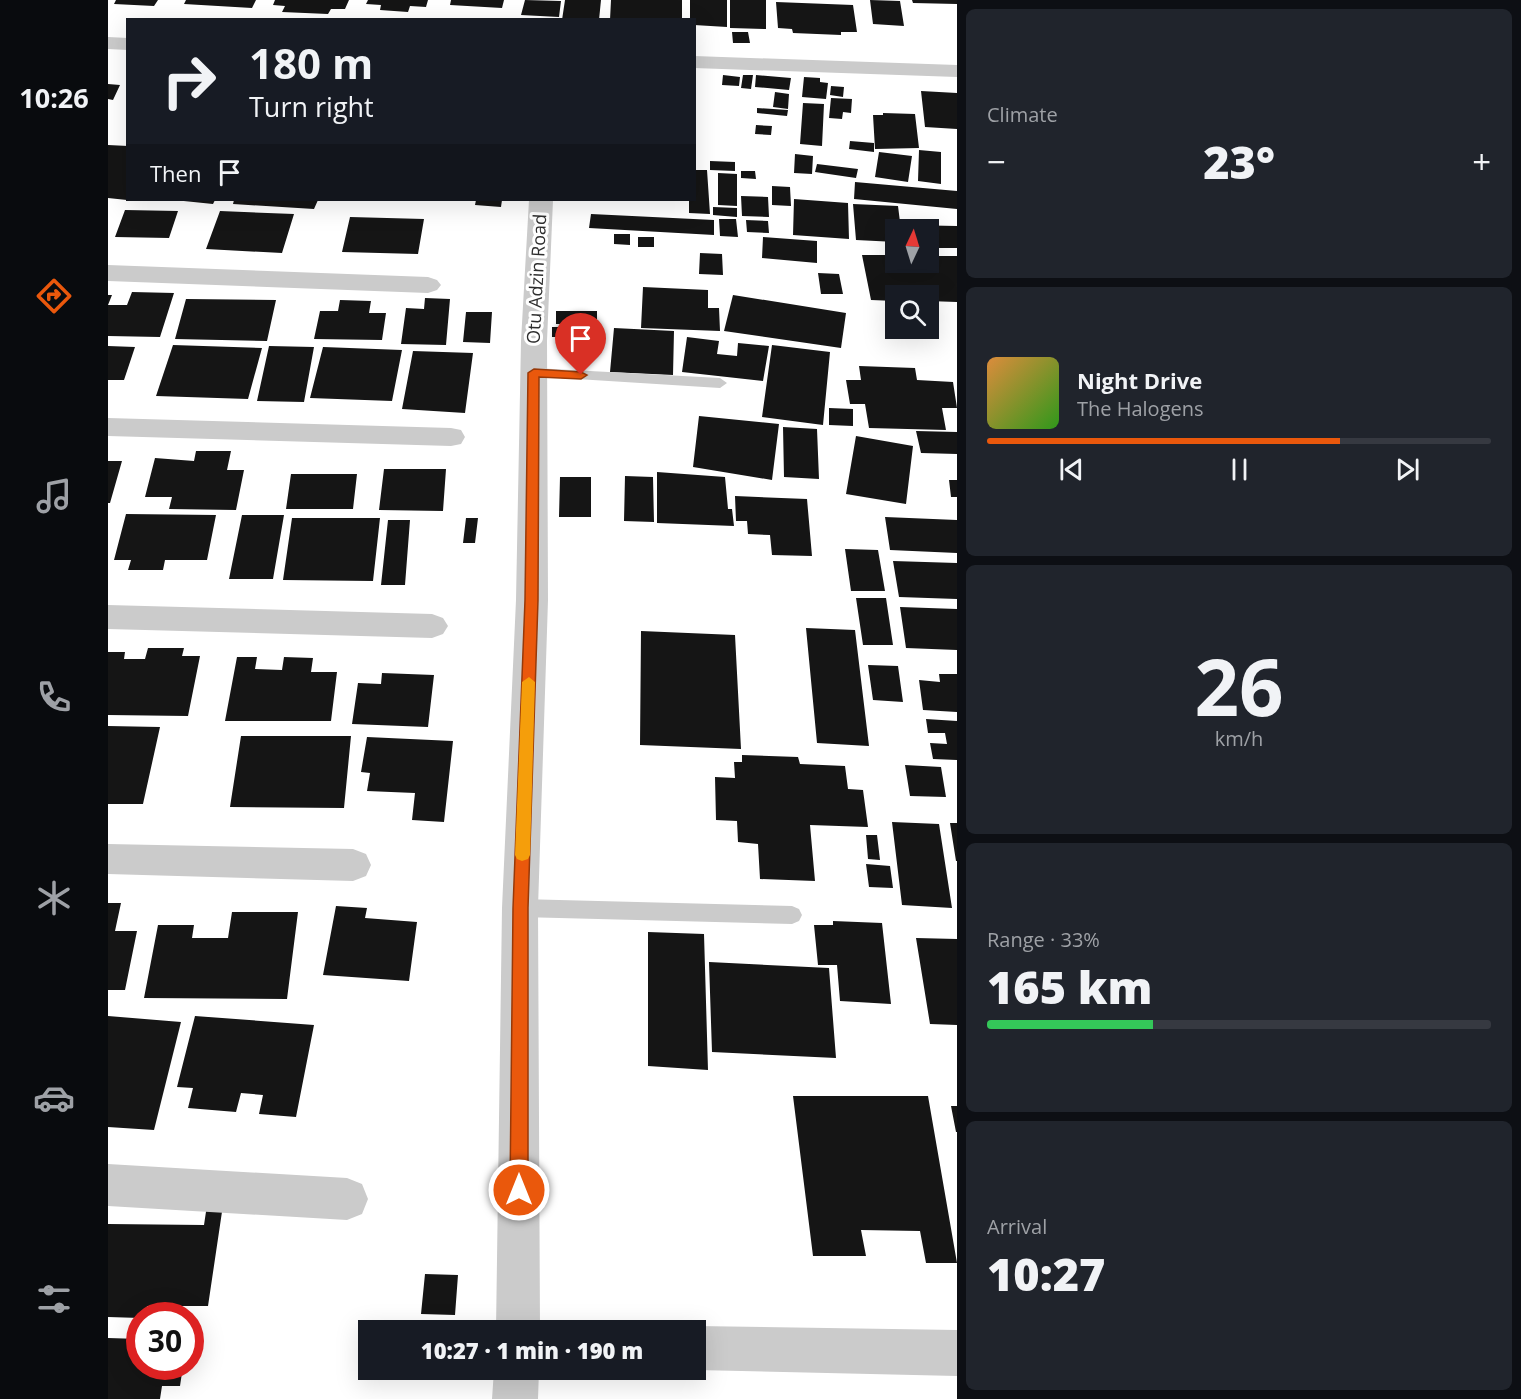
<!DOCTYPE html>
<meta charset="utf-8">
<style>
:root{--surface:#171b24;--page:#20242c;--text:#f1f3f6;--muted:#9ea1a6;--line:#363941;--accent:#ea580c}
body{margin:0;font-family:"Open Sans",sans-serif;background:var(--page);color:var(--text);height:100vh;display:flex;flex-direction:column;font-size:22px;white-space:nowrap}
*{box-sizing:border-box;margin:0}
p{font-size:20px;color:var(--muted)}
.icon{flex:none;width:33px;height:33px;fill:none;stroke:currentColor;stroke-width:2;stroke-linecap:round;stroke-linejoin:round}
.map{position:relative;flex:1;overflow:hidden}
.side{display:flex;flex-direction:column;gap:9px;padding:9px;background:#0d0f14;width:564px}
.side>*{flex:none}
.hud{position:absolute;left:18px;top:18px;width:570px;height:183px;border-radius:0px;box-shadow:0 6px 24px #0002;background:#171b24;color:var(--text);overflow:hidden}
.needle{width:39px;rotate:4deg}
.controls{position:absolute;left:777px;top:219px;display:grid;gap:12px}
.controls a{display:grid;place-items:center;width:54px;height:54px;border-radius:0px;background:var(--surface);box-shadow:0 6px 24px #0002;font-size:30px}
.speed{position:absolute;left:18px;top:1302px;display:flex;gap:12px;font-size:30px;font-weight:700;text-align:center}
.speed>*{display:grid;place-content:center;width:78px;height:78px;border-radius:50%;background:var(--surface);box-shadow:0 6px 24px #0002;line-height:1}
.speed .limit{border:9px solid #d22;background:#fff;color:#111}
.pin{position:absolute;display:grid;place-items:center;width:51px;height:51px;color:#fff;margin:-62px -26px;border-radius:50% 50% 50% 0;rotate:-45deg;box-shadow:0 0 6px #0007}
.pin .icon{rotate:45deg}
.me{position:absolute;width:66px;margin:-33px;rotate:0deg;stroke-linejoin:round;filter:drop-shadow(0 0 4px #0008)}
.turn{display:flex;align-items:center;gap:21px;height:126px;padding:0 24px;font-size:27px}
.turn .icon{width:78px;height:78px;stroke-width:2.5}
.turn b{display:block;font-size:42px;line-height:51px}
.then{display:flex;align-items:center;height:57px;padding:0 24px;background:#0003;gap:12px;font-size:22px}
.big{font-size:45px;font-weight:800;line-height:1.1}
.side .widget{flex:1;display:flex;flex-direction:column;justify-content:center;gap:9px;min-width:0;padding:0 21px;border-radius:9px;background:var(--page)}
.side .dial{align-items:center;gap:0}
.dial b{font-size:78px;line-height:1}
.song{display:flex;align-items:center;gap:18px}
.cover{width:72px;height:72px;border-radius:9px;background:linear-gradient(135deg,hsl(30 70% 55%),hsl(110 70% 35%))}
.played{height:6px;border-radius:3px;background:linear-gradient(90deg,var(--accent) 70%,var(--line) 70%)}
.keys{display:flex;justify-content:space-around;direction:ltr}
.heat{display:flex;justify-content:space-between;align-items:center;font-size:33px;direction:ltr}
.charge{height:9px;border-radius:4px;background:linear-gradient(90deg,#34c759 33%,var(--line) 0)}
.trip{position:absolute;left:250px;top:1320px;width:348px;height:60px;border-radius:0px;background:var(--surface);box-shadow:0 6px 24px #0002;font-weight:800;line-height:60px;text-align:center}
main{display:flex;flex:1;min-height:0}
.menu{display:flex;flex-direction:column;width:108px;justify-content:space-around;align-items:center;background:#090b0e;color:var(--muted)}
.menu .icon{width:42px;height:42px}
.menu .active{color:var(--accent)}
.menu b{font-size:27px;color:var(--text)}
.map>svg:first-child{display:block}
.building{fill:#151515}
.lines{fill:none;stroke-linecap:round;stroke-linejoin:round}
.service{fill:#cbcbcb;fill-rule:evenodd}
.minor{fill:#cbcbcb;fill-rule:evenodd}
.route{fill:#ea580c;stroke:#983908;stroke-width:1.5}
.slow{fill:#f59e0b}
.labels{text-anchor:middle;stroke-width:6;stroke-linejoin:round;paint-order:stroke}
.street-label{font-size:18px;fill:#2e2e2e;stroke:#fff}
</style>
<main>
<nav class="menu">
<b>10:26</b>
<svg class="icon active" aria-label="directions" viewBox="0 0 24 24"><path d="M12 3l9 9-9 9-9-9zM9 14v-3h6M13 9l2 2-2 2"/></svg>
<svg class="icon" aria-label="music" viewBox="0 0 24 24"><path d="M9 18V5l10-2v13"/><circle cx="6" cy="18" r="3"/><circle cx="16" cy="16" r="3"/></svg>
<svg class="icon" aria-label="phone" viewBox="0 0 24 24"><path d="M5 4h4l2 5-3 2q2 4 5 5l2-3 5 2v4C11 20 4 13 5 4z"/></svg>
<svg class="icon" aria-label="climate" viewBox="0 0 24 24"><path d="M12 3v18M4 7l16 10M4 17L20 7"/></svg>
<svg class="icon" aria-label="car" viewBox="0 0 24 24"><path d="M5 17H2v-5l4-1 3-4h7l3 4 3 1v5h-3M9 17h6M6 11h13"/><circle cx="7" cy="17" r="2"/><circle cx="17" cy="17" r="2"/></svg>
<svg class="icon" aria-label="filters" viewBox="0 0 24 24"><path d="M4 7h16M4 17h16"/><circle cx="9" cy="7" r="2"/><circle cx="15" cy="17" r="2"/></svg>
</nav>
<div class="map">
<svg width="849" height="1399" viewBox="0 0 849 1399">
<rect width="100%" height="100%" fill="#fff"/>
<path class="building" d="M8,0H50L46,6L6,4Z
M78,0H148L144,8L76,4Z
M167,0H241L237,9H223L220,14L174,12L177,6L165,5Z
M260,0H320L318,7L302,6L300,12L272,10L273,5L258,4Z
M343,0H396L394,8L342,5Z
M417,0L453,1L451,17L413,15Z
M457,0H493L491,20H454Z
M503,0H574V20H502Z
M582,0H619V27L586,25V20H582Z
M622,0H658V29L622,28Z
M762,0L792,1L796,26L765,24Z
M804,0H849V4L805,3Z
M668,2L745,5L749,32H733V35L685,33L684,29L670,28Z
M624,32H640L642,43H625Z
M615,75L632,77L631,86L614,85Z
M635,75H645L643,89L633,88Z
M648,75L683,78L681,90L647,87Z
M696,77L712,78V82L720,83L718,99L694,97Z
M0,84L12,85L5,100L0,99Z
M723,86L736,87L735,97L722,95Z
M813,91L849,93V129L817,127Z
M667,92L681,94L680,109L665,107Z
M723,98L744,99L743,113L735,112L734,119L721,118Z
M695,103L716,104L714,146L692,144Z
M649,108L680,110L679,116L649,113Z
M775,113L807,114L811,148L767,149L765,115H775Z
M648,125L664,126L663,135L647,134Z
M742,141L766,143V152L741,149Z
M0,145L20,146L19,200L0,198Z
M811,150L833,152V184L810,181Z
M771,152L804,156L800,182L767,177Z
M687,154L705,156L704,174L686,173Z
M602,161L627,162V171L602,170Z
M709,164L750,169L748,178L707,172Z
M586,170H599L602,214L581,213V200H586Z
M633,171H647L648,179L633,178Z
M610,173L629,174V206L610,205Z
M747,182L849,191V209L746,199Z
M664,186L682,187L683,206L664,205Z
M633,196L660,197L661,217L634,216Z
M686,199L740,203L741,239L685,235Z
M66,200H107L105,204Z
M126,200H210L206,209L125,204Z
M368,200H394L393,207L367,205Z
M745,204L790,206L793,230H788V242L748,240Z
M605,207L629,208V217L605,215Z
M17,210L70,211L61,238L7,237Z
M112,211L186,214L174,253L98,249Z
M483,214L606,220V235L481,228Z
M242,217L316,219L310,254L234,252Z
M611,219H628L630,237L612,236Z
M638,220L660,221L661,233L639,232Z
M798,225L849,226V248H820V230H799Z
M506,234H522V245L506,244Z
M530,237H546V247H530Z
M655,237L709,241V263L654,258Z
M592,253L614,254L615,275L591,274Z
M754,255H788V262H820V256H849V302L820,301V296H788V301L763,300Z
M710,273L731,274L735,294H713Z
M535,287L600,290V308H611L612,331L533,328Z
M24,292L66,293L52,337L0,336V295H4L0,305H19Z
M625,295L738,313L733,348L616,331Z
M317,298L342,299L338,345L293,344L298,308L316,309Z
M78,299L168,300L159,341L67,339Z
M232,300L263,301L261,313H278L274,340L206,339L212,311H230Z
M448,311H489V324H448Z
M358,312H384L382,343L355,342Z
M444,327H454V337H444Z
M506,328L566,331L565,375L502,372Z
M579,337L611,341L609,354L629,356L630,343L661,346L655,381L574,372Z
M65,345L154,348L140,399L48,396Z
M664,345L722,352L715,425L654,417Z
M0,346L27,347L16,380H0Z
M161,346L206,347L196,402L149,401Z
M215,347L294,350L284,401L202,398Z
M305,351L365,353L357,413L294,409Z
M751,366L807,368L809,380L845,382L849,408H834L838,430L761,428L757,404H742L738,380H753Z
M721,408L745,409V426L721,425Z
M591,416L671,424L664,480L585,467Z
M675,427L709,429L711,479L676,477Z
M808,431L849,432V454L813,453Z
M748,436L805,446L798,504L738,494Z
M88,451H123L119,470H136L128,510L61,509L64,497H37L47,458L86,461Z
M0,461H14L2,503H0Z
M276,469H338L335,511L271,510Z
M549,472L617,477L620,509H624L626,526L549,523Z
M183,474H249L245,509H178Z
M517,476L545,477L546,522L516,521Z
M452,477H483V517H451Z
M841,480H849V497H843Z
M627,496L699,499L704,556L664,555L662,535L640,534L639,521H628Z
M18,514L108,515L99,560H57L55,570H20L23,560H6Z
M134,515H176L165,579H121Z
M777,517L849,520V553L782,550Z
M184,518H272L265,581L175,580Z
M358,518H370L367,543H355Z
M280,520H302L297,585H273Z
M737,549L770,550L777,591H743Z
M785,561L849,563V599L791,597Z
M748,598H778L785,645H755Z
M792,607L849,609V650L798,648Z
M698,628L747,630L761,746L709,743Z
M533,631L627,635L633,749L532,745Z
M40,648H76L74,656H92L80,716L0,715V652H17L16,659H37Z
M129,657H149L147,669L174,670L176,657L205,658L203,672H229L223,721H117Z
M760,665L790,666L795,702L765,700Z
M274,673L326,675L320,727L244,724L250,683L273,684Z
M831,674H849V712L815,710L811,680L832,682Z
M818,719L849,721V760L825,759L822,743L839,744L837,733H820Z
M0,726L52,727L35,804H0Z
M133,736H243L236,808L122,807Z
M259,737L345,741L336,822L304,820L307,793L259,791L262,773L253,772Z
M634,755L690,757L692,764L737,766L740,789L755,790L760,827L702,825L707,881L652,879L650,844L630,842L629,821L608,820L607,777L627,778L626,762H634Z
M797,765L833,767L838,797L802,796Z
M784,822L831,824L844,908L794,905Z
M842,823H849V861H848Z
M758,835H769L772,860L760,859Z
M758,864L782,866L785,888L761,887Z
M0,903H13L7,931H29L17,990H0Z
M228,906L259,908L257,918L309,922L301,981L215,975Z
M124,912H190L179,999L36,998L50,925H86L84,938H120Z
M725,921L774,923L783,1004L732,1001L729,965H710L706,925H725Z
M540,932L596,934L600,1070L540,1066Z
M808,938L849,939V1025L822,1024Z
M601,962L721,968L728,1058L604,1052Z
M0,1016L73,1022L46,1130L0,1127Z
M87,1016L206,1025L188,1117L151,1114L155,1095L133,1093L128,1112L80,1108L85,1088L69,1087Z
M685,1096H820L849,1263H818L812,1231L753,1230L758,1256H705Z
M843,1106H849V1132H848Z
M99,1205H115L100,1306H39L38,1316H32V1318L0,1317V1224L96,1225Z
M317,1274L350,1275L347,1315L313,1314Z
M0,1338L32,1339V1366H75L72,1386H54L52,1399H0Z"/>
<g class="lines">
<path class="service" d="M426,368L612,378L619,383L612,388L421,376L419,373Z
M412,899L684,906L691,909L694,915L691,921L684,924L412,917L405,914L402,908L405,902Z"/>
<path class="minor" d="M0,37L20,38V50L0,49Z
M586,56L849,65V77L586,68Z
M421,200H445L439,341L440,600L430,908L432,1330H388L394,908L408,600L413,341Z
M0,265L320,277L329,280L333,285L329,290L320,293L0,281Z
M0,418L343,428L353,430L357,437L353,444L343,446L0,436Z
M0,605L324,614L335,618L340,626L335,634L324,638L0,629Z
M0,844L245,849L258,854L263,865L258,876L245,881L0,874Z
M0,1164L239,1178L254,1184L260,1199L254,1214L239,1220L0,1206Z
M588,1326L849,1330V1376L588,1370H586H588V1330H576Z
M386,1370H431L430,1399H384Z"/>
</g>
<path class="route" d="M426,369L473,372L479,375L473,379L431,377L430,600L420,908V1190L417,1196L411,1198L405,1196L402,1190L405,908L417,600L420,373Z"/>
<path class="slow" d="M421,677L427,682L422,855L420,859L414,861L409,859L407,855L414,682Z"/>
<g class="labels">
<g class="street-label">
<text transform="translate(429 279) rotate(-87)" y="6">Otu Adzin Road</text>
</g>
</g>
</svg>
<div class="controls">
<a><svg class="needle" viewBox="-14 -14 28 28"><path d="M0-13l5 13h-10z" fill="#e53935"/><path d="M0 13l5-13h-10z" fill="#9ea1a6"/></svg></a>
<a><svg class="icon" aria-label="search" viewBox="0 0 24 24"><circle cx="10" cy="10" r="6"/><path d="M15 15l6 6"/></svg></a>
</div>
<div class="speed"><div class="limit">30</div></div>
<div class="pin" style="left:473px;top:375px;background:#d93025"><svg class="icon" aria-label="arrive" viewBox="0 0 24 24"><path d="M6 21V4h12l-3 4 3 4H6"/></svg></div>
<svg class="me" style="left:411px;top:1190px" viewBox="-20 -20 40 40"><circle r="17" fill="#ea580c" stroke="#fff" stroke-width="3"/><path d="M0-11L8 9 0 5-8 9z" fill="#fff"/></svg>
<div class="trip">10:27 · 1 min · 190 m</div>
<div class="hud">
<div class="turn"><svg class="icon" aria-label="right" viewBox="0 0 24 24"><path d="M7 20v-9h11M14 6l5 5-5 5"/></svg><div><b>180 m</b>Turn right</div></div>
<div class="then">Then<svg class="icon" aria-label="arrive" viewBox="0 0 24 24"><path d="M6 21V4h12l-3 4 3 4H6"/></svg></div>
</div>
</div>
<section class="side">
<div class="widget"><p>Climate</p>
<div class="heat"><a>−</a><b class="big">23°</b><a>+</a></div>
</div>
<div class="widget">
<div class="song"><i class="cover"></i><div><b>Night Drive</b><p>The Halogens</p></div></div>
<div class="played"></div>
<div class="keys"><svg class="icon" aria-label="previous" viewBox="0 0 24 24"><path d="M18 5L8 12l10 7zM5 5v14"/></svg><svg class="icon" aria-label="pause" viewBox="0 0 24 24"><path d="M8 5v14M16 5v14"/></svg><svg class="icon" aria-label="next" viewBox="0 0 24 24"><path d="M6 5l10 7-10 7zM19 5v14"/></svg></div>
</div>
<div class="widget dial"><b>26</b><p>km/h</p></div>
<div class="widget"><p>Range · 33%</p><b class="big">165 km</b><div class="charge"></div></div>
<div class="widget"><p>Arrival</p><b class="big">10:27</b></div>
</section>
</main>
